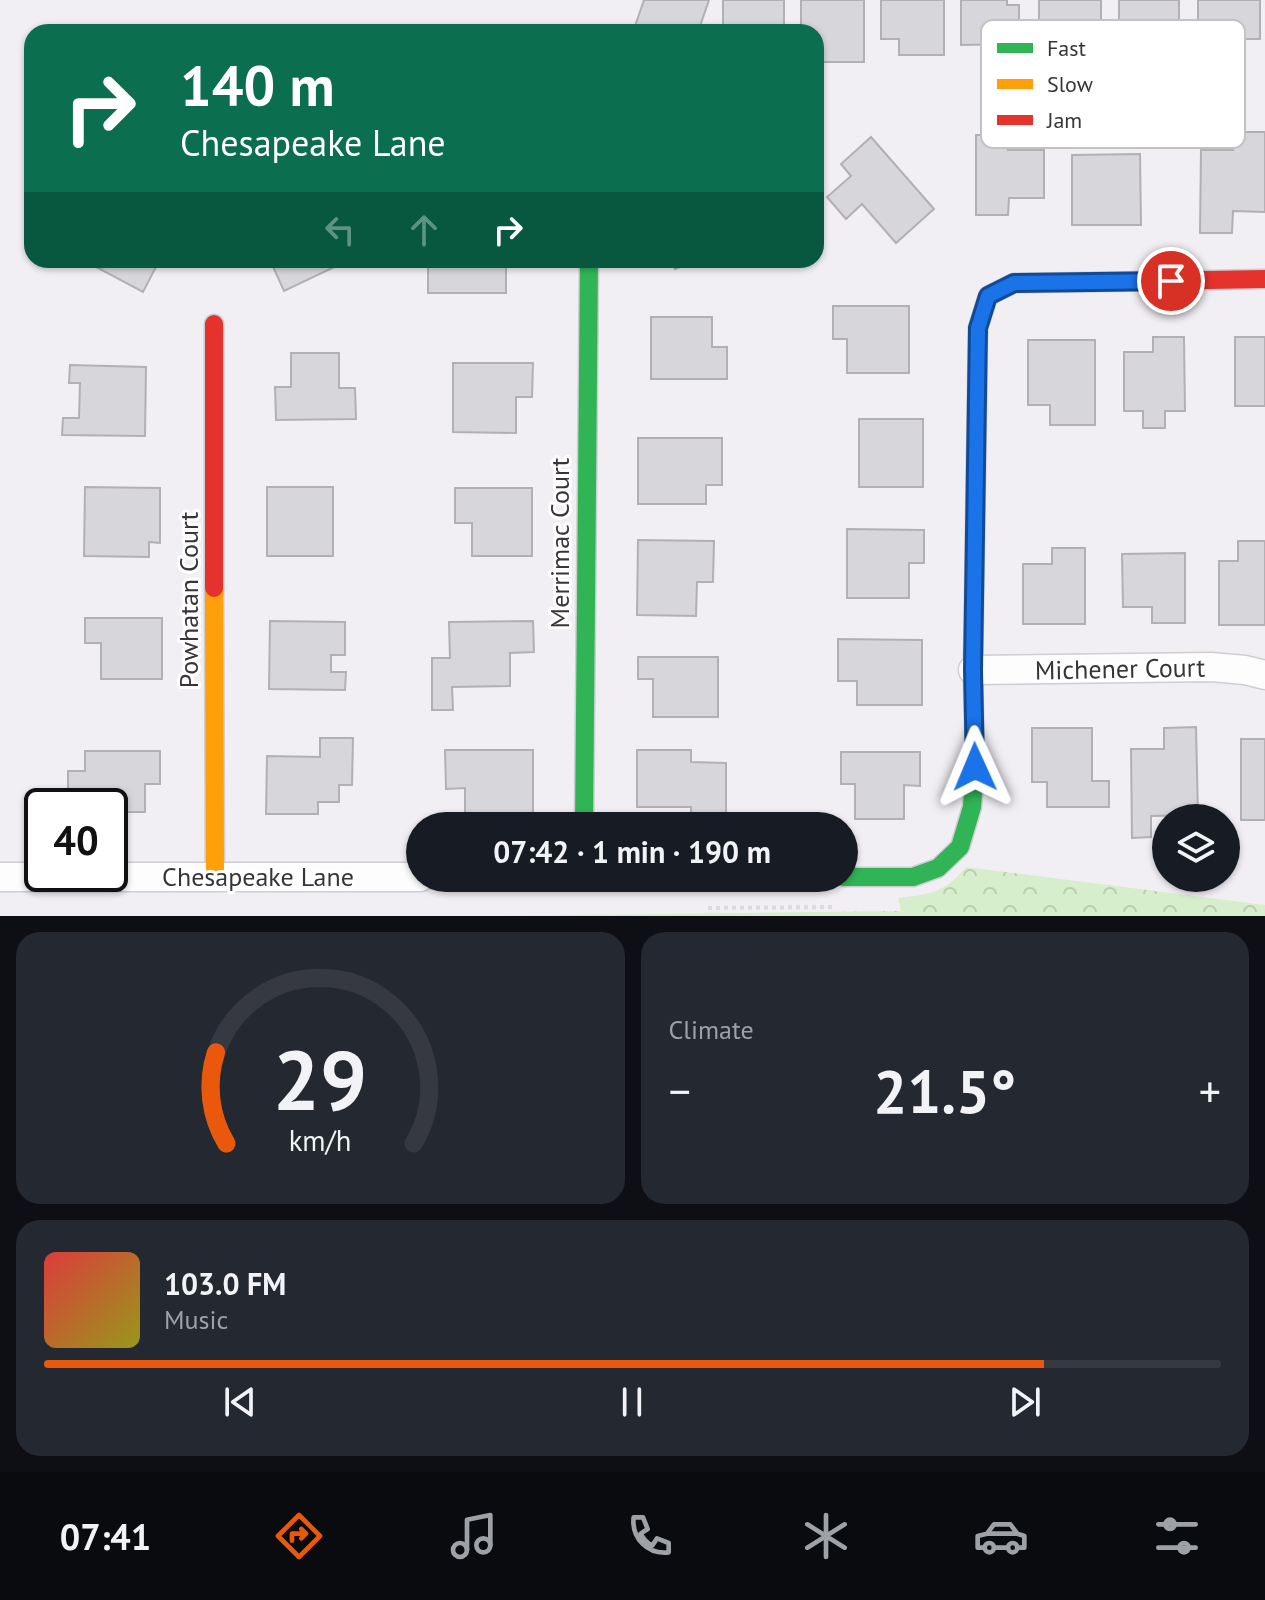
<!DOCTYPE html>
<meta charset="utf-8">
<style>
:root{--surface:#171b24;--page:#242831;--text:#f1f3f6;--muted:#9ea1a6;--line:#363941;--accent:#ea580c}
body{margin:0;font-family:"PT Sans",sans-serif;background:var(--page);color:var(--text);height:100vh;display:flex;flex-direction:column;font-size:30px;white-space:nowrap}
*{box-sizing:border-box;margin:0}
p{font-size:26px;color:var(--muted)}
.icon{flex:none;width:44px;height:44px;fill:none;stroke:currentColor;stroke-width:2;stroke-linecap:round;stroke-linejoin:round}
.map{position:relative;height:916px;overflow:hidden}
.sheet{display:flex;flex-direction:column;gap:16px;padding:16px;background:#0d0f14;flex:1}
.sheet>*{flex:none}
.hud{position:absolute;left:24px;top:24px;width:800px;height:244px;border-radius:24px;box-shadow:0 2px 6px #0004;background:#0b6e4f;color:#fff;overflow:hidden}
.controls{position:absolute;left:1152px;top:804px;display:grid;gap:16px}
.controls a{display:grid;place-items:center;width:88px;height:88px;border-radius:50%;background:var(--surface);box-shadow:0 2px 6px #0004;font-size:40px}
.speed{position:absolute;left:24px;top:788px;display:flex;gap:16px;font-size:40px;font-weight:700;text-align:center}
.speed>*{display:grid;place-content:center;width:104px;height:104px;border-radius:50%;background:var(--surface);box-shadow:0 2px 6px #0004;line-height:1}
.speed .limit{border:4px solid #111;border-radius:12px;background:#fff;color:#111}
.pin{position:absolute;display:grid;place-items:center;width:68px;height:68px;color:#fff;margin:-34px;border:4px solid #fff;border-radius:50%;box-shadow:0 2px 8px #0007}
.me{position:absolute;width:88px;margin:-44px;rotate:359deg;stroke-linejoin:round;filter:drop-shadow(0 0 6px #0008)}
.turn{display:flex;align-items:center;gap:28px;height:168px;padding:0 24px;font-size:36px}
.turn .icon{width:104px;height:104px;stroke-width:2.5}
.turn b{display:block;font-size:56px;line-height:68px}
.lanes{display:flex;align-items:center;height:76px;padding:0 24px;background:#0003;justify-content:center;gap:40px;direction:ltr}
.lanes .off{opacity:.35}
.big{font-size:60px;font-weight:600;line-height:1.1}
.sheet .widget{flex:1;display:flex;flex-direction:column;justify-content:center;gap:12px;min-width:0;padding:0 28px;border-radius:24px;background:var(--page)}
.sheet .dial{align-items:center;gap:0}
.dial svg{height:208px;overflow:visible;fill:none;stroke:var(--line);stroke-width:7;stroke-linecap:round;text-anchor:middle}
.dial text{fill:var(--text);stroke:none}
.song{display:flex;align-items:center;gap:24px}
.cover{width:96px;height:96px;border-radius:12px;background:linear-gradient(135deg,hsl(0 70% 55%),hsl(60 70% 35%))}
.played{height:8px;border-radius:4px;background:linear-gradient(90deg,var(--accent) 85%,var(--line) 85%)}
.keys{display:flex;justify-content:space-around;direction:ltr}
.heat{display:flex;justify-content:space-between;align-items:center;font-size:44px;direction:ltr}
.sheet .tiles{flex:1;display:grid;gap:16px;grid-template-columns:1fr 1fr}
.widget:last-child{grid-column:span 2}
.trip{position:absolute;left:406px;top:812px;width:452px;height:80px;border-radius:40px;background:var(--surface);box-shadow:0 2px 6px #0004;font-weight:600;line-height:80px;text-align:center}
.tab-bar{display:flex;height:128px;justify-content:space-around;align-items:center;background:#090b0e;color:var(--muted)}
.tab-bar .icon{width:56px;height:56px}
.tab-bar .current{color:var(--accent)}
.tab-bar b{font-size:36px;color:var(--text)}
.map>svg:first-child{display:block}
.park{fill:url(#park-crowns)}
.building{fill:#d7d6da;stroke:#b2b0b4;stroke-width:2}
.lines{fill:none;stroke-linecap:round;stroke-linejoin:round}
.street-casing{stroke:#cecdd0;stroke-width:31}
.fast-casing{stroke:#cecdd0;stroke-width:21}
.slow-casing{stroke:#cecdd0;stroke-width:21}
.jam-casing{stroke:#cecdd0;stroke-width:21}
.path{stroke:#dcdbdc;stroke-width:4;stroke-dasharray:4 4;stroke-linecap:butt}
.street{stroke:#fdfdfd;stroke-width:28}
.fast{stroke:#30b455;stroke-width:18}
.slow{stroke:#ff9f0a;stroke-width:18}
.jam{stroke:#e5322d;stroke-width:18}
.route-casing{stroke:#114b97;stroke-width:20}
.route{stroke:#1a73e8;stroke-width:14}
.labels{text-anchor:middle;stroke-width:6;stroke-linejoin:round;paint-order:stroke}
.street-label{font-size:26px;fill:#373538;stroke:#fff}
.key{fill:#fff;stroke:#c3c2c3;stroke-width:2}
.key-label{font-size:22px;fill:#373538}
</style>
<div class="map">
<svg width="1265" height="916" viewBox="0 0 1265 916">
<defs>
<pattern id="park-crowns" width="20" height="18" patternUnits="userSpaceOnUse" patternTransform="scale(2)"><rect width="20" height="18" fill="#d7eecc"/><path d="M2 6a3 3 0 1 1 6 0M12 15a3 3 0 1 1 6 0" fill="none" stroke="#b9cdb0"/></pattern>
</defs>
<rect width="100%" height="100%" fill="#f1eff4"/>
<path class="park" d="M966,867L1265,905V916H490L901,911L898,898C931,894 944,893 966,867Z"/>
<path class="building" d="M644,0H709L698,32H633Z
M723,0H784V32H723Z
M801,0H864V62H818L816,32H801Z
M881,0H944V55H899V39H881Z
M961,0H1007V5H1019V44L961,45Z
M1039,0H1101V41H1039Z
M1119,0H1179V35H1155V25L1119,26Z
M1198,0H1260V39H1198Z
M1233,132H1265V212L1233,211L1232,233H1200L1201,150H1233Z
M976,135H1008V150H1044V198H1009L1008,215H976Z
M871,137L934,209L896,243L862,204L846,219L827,197L851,176L841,164Z
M1140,154L1141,225H1072V155Z
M83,260H152L158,263L143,292Z
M270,260H349L284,291Z
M428,260H506V293H428Z
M671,260H697L675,269Z
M833,306H909V373H847V339H833Z
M651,317H712V347H727V379H651Z
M1153,337H1184L1185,411H1165V428H1143V411H1124V352H1153Z
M1235,337H1265V406H1235Z
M1028,340H1095V425H1050V405H1028Z
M291,353H339V388H355L356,419L276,420L275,387H291Z
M453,363H533L532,397H516V433L453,432Z
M70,365L146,367L145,436L62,435L63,418H79L80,383H69Z
M859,419H923V487H859Z
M638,438H722V485H706V504H638Z
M85,487L160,488V543L149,542V557L84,556Z
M267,487H333V556H267Z
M455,488H532V556H472V523H455Z
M847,529L924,530V563H909V598H847Z
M638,540L714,541L713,582H697L696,616L637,615Z
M1238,541H1265V625H1219V561H1238Z
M1052,548H1085V624H1023V564H1052Z
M1185,553V623H1152V607H1123L1122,554Z
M85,618H162V679H101V643H85Z
M270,621L345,622V655H331V672H346L345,690L269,689Z
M533,621L534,652L510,653V686L452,687L453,710H432V658H450L449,622Z
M838,639L922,640V705H857V681H838Z
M638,657H718V717H653V679H638Z
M1196,727L1198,815L1151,816V837L1132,838L1131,749H1164V728Z
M1032,728H1092V781H1109V807H1047V782H1032Z
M320,738H353L352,785H339V802H318V814H266L267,756L320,757Z
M1241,739H1265V820H1241Z
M445,750H533V815H465V788L446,789Z
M637,750H691V762L726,763V826H691V807H637Z
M85,751H160V784H145V812H110V806H68V771H85Z
M841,752H920V786L904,785V819H855V784H841Z"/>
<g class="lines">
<defs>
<path id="street" d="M973,670L1211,667L1245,670L1265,675
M0,877H420"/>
<path id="fast" d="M584,826L589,260
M844,877H913L938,868L960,847L972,807L975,767L973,670L978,328L988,296L1014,283L1094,282"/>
<path id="slow" d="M214,588L215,877"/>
<path id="jam" d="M1094,282L1265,279
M214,324V588"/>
</defs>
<use href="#street" class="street-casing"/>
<use href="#fast" class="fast-casing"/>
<use href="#slow" class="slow-casing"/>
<use href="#jam" class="jam-casing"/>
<path class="path" d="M708,908L833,907"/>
<use href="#street" class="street"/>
<use href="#fast" class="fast"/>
<use href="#slow" class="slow"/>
<use href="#jam" class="jam"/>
</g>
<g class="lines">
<defs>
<path id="route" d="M975,767L973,670L978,328L988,296L1014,283L1171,281"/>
</defs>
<use href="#route" class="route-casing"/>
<use href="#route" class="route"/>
</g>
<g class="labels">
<g class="street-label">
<text transform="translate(560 543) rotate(-90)" y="9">Merrimac Court</text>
<text transform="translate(189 600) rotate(-90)" y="9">Powhatan Court</text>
<text transform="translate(1120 669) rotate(-1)" y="9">Michener Court</text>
<text x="258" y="886">Chesapeake Lane</text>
</g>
</g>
<rect x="981" y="20" width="264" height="128" rx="12" class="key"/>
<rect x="997" y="43" width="36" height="10" fill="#30b455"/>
<rect x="997" y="79" width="36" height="10" fill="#ff9f0a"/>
<rect x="997" y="115" width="36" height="10" fill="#e5322d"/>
<g class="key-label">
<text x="1047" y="56">Fast</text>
<text x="1047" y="92">Slow</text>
<text x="1047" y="128">Jam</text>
</g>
</svg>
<div class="controls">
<a><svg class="icon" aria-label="layers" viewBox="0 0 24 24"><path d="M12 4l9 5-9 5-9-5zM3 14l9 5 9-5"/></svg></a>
</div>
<div class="speed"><div class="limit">40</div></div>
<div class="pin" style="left:1171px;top:281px;background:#d93025"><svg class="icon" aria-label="arrive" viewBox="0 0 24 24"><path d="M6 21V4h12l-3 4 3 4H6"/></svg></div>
<svg class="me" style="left:975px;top:767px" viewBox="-20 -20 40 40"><path d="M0-17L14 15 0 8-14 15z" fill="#1a73e8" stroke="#fff" stroke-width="4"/></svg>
<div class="trip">07:42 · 1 min · 190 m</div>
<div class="hud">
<div class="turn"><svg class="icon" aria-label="right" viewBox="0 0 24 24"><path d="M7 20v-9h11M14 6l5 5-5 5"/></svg><div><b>140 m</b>Chesapeake Lane</div></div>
<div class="lanes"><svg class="icon off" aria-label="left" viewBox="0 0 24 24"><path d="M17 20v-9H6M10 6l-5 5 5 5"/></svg><svg class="icon off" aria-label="ahead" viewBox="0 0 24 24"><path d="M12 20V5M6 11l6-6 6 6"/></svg><svg class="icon" aria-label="right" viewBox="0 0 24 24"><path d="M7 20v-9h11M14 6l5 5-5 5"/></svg></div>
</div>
</div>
<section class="sheet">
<div class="tiles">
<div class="widget dial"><svg viewBox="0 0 100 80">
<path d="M14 69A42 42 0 1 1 86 69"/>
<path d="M14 69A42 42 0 0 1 10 34" stroke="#ea580c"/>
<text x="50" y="56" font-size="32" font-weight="700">29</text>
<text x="50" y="72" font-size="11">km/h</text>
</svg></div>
<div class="widget"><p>Climate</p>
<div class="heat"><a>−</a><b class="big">21.5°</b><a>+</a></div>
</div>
<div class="widget">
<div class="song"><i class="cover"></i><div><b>103.0 FM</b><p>Music</p></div></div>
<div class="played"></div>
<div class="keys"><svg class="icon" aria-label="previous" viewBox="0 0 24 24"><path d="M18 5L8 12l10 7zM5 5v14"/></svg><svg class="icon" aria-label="pause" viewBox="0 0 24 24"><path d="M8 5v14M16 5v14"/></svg><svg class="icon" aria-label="next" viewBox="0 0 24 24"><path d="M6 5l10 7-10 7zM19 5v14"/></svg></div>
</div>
</div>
</section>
<nav class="tab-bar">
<b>07:41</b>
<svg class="icon current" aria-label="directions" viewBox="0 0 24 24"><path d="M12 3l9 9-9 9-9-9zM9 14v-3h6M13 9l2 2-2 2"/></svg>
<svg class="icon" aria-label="music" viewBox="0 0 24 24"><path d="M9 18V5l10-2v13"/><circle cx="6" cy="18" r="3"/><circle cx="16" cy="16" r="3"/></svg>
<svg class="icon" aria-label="phone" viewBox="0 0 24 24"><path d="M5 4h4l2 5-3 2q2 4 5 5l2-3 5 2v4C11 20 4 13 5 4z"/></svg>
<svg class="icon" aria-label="climate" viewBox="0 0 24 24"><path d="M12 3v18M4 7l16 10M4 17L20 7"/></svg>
<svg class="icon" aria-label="car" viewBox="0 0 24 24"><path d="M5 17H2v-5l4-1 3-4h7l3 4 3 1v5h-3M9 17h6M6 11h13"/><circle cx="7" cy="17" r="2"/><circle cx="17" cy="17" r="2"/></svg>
<svg class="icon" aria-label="filters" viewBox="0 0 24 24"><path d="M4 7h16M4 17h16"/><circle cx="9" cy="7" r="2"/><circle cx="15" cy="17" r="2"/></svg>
</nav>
